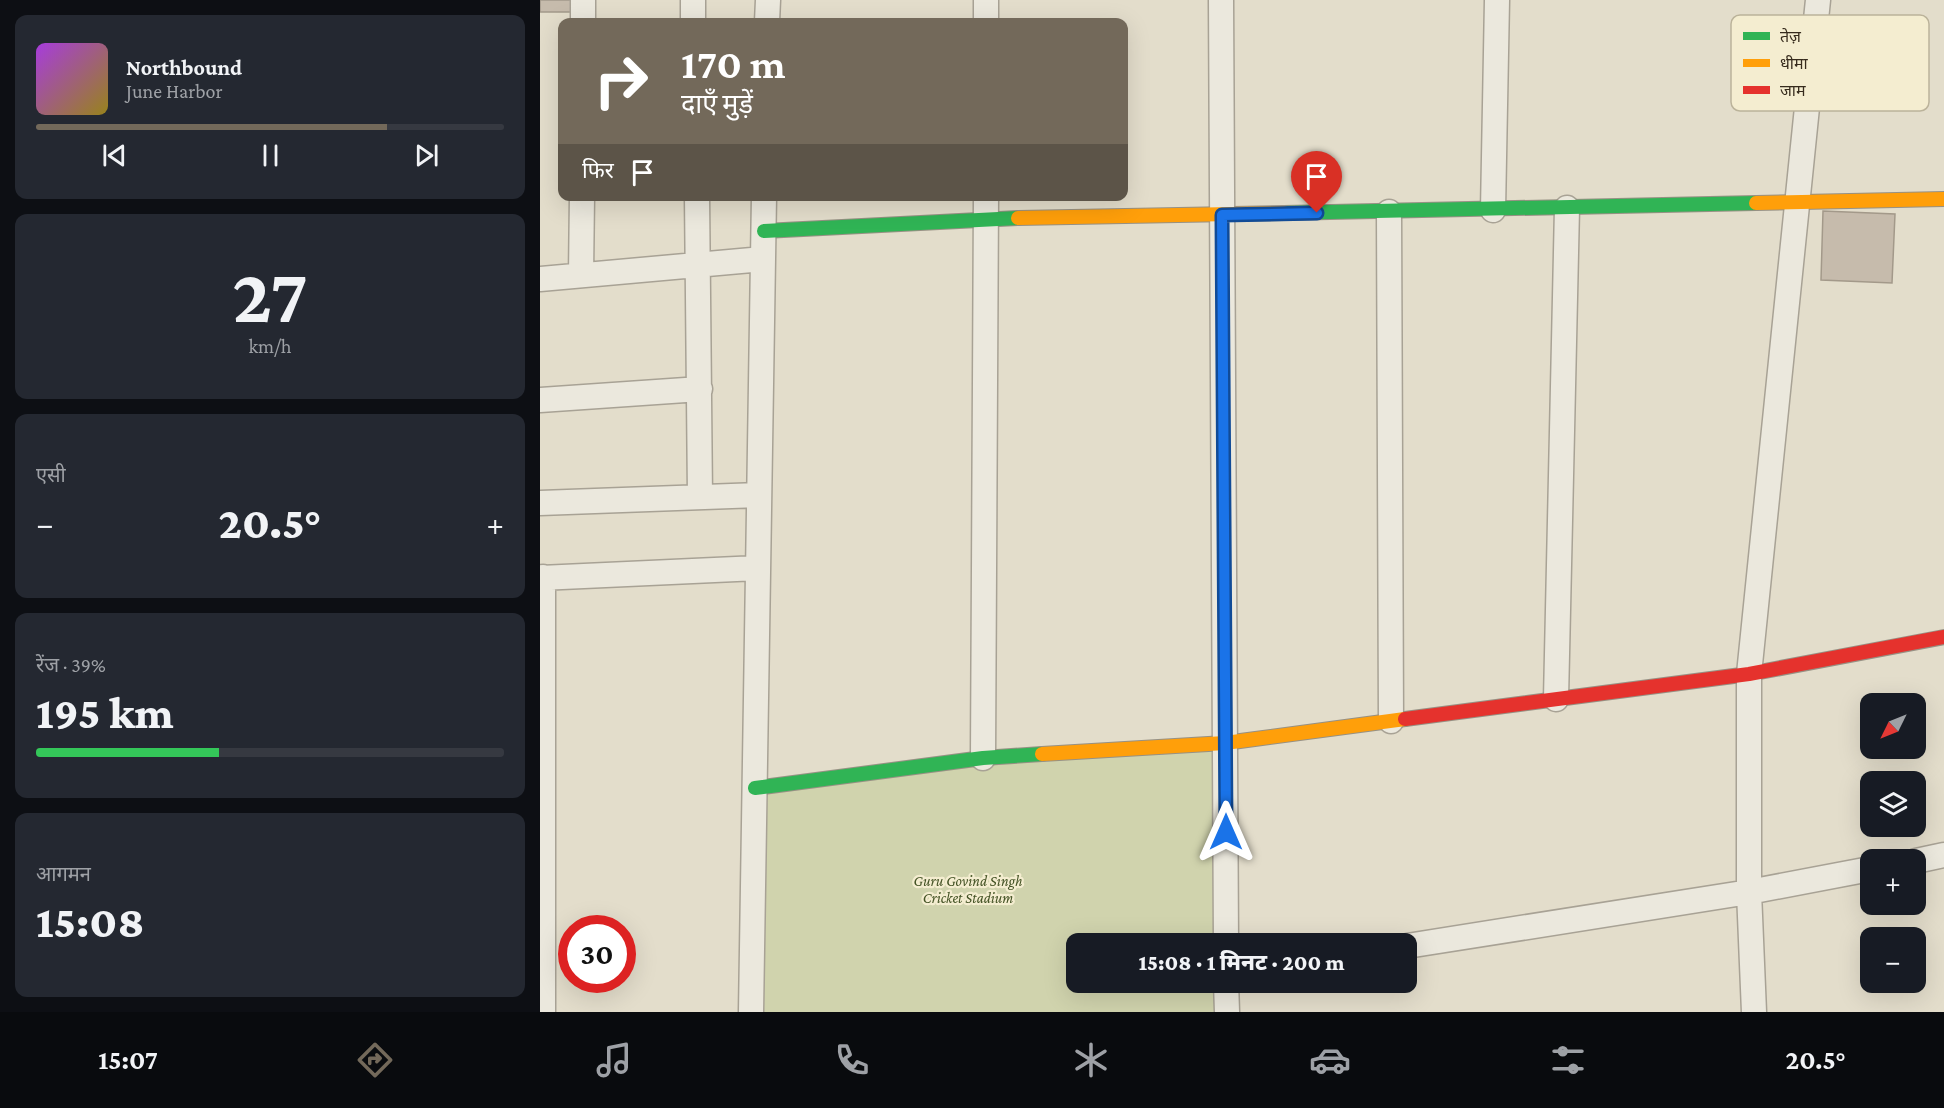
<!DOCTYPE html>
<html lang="hi">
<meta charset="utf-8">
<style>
:root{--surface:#171b24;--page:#242831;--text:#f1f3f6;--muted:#9ea1a6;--line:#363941;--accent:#73695a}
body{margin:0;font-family:"Crimson Pro","Noto Sans Devanagari",serif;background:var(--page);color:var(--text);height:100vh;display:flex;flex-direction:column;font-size:22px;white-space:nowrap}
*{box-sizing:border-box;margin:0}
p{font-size:20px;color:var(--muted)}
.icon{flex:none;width:33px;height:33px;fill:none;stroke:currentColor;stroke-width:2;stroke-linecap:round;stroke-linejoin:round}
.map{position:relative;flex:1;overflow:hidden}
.details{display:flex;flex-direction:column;gap:15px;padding:15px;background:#0d0f14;width:540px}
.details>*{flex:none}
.guide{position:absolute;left:18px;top:18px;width:570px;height:183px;border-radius:12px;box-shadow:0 6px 24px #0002;background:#73695a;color:#fff;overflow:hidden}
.needle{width:39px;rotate:227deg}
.controls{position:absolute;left:1320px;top:693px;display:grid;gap:12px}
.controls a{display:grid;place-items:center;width:66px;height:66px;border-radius:12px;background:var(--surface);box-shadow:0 6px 24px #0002;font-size:30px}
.speed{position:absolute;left:18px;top:915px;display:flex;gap:12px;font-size:30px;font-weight:700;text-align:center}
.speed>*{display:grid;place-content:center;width:78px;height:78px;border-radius:50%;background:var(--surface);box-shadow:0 6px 24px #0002;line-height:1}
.speed .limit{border:9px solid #d22;background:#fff;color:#111}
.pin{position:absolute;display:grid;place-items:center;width:51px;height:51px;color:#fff;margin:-62px -26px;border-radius:50% 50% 50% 0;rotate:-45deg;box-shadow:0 0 6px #0007}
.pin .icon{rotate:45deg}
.me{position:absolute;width:66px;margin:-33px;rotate:0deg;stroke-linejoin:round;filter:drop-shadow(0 0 4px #0008)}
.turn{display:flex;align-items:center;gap:21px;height:126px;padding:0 24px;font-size:27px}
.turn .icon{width:78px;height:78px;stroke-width:2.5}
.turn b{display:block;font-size:42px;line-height:51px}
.then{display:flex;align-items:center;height:57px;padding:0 24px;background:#0003;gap:12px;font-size:22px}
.big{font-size:45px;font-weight:800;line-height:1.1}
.details .tile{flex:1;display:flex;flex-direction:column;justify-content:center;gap:9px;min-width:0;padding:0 21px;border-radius:12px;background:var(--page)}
.details .dial{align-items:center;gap:0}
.dial b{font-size:78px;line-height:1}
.song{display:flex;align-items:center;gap:18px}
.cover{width:72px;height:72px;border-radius:9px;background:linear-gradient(135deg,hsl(280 70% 55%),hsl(50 70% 35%))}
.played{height:6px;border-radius:3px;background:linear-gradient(90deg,var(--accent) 75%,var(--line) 75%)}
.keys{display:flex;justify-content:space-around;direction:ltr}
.heat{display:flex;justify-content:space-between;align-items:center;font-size:33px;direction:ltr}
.charge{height:9px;border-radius:4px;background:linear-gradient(90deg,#34c759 39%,var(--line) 0)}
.trip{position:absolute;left:526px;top:933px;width:351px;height:60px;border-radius:12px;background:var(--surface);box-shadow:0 6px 24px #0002;font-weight:800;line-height:60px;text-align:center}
.dock{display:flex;height:96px;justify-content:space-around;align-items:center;background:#090b0e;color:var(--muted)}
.dock .icon{width:42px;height:42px}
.dock .on{color:var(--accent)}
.dock b{font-size:27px;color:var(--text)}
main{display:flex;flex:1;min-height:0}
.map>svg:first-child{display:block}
.green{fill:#d0d3ad}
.building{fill:#c6bbac;stroke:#a3998a;stroke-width:1.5}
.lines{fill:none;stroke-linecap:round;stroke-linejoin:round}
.street-casing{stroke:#a8a295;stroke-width:27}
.fast-casing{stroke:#979184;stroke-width:16}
.slow-casing{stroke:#979184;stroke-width:16}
.jam-casing{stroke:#979184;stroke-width:16}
.street{stroke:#ebe8dd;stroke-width:24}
.fast{stroke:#30b455;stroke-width:14}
.slow{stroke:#ff9f0a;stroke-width:14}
.jam{stroke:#e5322d;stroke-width:14}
.route-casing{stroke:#114b97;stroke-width:15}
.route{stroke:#1a73e8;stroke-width:10}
.labels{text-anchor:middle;stroke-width:4.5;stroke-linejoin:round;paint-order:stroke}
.park-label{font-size:15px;font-style:italic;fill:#435224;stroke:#f4edd0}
.key{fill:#f4edd0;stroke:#bbb39a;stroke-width:1.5}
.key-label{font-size:16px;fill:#362b1d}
</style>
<main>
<section class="details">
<div class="tile">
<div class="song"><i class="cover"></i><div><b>Northbound</b><p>June Harbor</p></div></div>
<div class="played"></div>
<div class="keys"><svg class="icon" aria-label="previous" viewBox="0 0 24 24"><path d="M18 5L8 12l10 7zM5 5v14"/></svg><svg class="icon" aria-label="pause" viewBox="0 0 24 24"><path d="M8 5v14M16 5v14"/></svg><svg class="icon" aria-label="next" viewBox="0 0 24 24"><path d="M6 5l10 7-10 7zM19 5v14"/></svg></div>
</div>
<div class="tile dial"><b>27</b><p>km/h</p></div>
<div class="tile"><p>एसी</p>
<div class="heat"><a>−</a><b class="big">20.5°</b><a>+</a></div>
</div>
<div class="tile"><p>रेंज · 39%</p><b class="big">195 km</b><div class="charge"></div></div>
<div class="tile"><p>आगमन</p><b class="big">15:08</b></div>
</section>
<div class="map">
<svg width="1404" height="1012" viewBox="0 0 1404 1012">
<rect width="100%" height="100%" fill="#e3ddcb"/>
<path class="green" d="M685,743L690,943L537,944V982L691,983V1012H211L215,788Z"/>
<path class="building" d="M0,0H34V12H0Z
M1283,211L1355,214L1352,283L1281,280Z"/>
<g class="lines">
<defs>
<path id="street" d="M153,0V22
M446,0V22
M681,0L686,944
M43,22V0
M227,22L228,0
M157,196L160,497
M953,210L957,0
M849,212L851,721
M41,275L42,196
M0,279L223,259
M0,400L160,389
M0,503L219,495
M3,577V1012
M0,578L218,568
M1016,699L1027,208
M443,758L446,196
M1376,861L1404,855
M867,946L1209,892L1330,869
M686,982L687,1012
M211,1012L224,196
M1214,1012L1209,892V674L1278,0"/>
<path id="fast" d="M744,213L1216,203
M224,231L478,218
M215,788L443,758L502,754"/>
<path id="slow" d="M1216,203L1404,199
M478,218L744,213
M502,754L685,743L865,719"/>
<path id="jam" d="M865,719L1209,674L1404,637"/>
</defs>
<use href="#street" class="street-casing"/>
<use href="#fast" class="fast-casing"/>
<use href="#slow" class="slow-casing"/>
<use href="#jam" class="jam-casing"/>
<use href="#street" class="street"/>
<use href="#fast" class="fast"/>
<use href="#slow" class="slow"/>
<use href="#jam" class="jam"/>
</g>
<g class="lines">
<defs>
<path id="route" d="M686,832L682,215L777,213"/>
</defs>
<use href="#route" class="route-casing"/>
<use href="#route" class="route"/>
</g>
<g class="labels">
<g class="park-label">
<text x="428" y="886">Guru Govind Singh<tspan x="428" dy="17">Cricket Stadium</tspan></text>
</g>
</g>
<rect x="1191" y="15" width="198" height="96" rx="9" class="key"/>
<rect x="1203" y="32" width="27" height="8" fill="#30b455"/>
<rect x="1203" y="59" width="27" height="8" fill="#ff9f0a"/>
<rect x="1203" y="86" width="27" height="8" fill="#e5322d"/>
<g class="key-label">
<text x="1240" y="42">तेज़</text>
<text x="1240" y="69">धीमा</text>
<text x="1240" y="96">जाम</text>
</g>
</svg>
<div class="controls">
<a><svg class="needle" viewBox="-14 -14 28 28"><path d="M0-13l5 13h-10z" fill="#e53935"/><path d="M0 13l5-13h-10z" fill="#9ea1a6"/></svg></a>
<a><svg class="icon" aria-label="layers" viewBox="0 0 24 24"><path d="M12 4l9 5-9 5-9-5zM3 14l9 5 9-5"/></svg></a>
<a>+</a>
<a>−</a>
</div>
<div class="speed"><div class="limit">30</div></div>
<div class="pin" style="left:777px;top:213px;background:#d93025"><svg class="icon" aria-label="arrive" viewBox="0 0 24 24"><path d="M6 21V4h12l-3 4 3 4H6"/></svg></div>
<svg class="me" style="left:686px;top:832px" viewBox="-20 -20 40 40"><path d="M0-17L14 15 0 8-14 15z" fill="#1a73e8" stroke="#fff" stroke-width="4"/></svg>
<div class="trip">15:08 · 1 मिनट · 200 m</div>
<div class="guide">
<div class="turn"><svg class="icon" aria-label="right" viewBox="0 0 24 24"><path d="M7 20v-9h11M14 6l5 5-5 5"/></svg><div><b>170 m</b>दाएँ मुड़ें</div></div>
<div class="then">फिर<svg class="icon" aria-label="arrive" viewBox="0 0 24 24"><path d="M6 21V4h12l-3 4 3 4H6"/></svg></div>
</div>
</div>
</main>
<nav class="dock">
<b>15:07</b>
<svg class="icon on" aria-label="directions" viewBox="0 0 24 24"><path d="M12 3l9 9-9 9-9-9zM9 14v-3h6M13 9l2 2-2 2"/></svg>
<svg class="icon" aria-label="music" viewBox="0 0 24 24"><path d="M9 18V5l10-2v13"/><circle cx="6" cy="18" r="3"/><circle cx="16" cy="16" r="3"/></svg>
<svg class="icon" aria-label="phone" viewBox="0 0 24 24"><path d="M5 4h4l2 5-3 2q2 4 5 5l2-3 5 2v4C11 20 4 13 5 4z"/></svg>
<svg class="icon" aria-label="climate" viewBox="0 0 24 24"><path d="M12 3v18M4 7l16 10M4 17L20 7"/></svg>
<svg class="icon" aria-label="car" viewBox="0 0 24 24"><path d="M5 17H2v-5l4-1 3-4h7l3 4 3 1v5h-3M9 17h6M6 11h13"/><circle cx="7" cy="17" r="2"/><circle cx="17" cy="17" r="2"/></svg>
<svg class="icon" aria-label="filters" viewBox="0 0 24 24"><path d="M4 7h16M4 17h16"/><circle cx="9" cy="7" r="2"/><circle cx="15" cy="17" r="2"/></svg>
<b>20.5°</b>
</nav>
